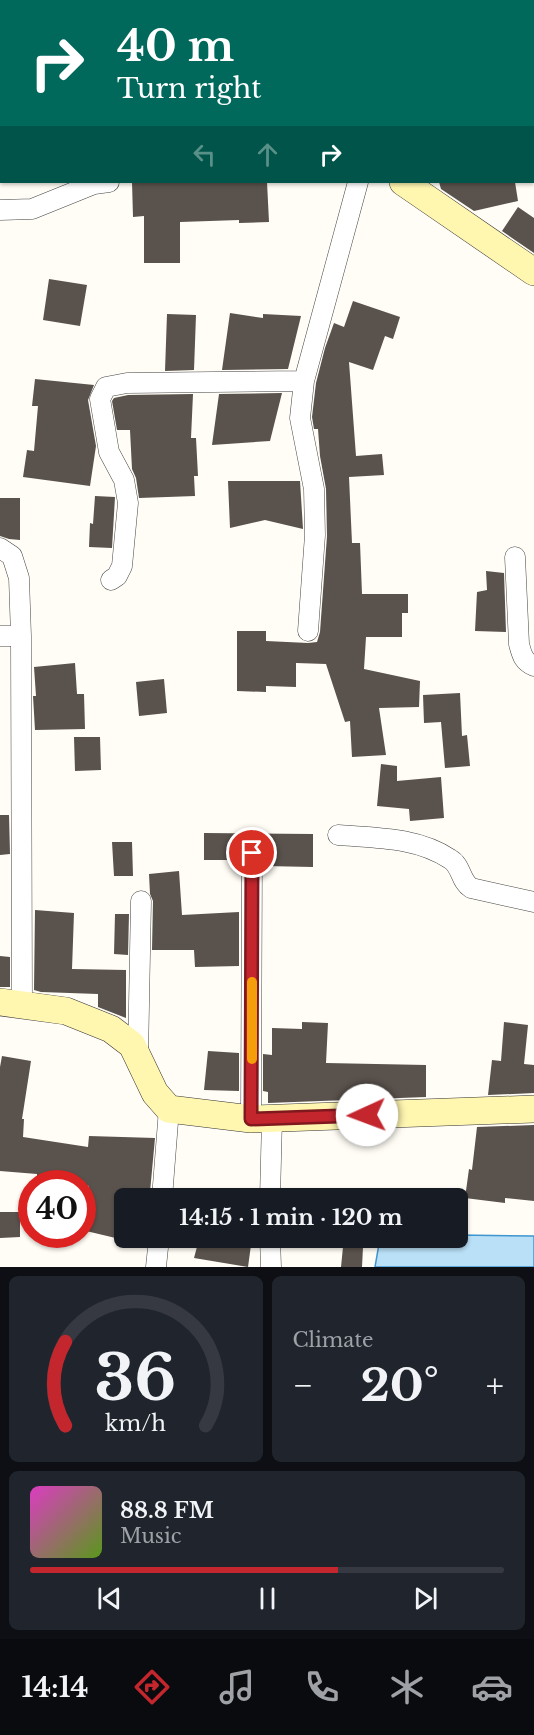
<!DOCTYPE html>
<meta charset="utf-8">
<style>
:root{--surface:#171b24;--page:#20242c;--text:#f1f3f6;--muted:#9ea1a6;--line:#363941;--accent:#c4262e}
body{margin:0;font-family:"Libre Baskerville",serif;background:var(--page);color:var(--text);height:100vh;display:flex;flex-direction:column;font-size:22px;white-space:nowrap}
*{box-sizing:border-box;margin:0}
p{font-size:20px;color:var(--muted)}
.icon{flex:none;width:33px;height:33px;fill:none;stroke:currentColor;stroke-width:2;stroke-linecap:round;stroke-linejoin:round}
.map{position:relative;height:1267px;overflow:hidden}
.drawer{display:flex;flex-direction:column;gap:9px;padding:9px;background:#0d0f14;flex:1}
.drawer>*{flex:none}
.top-card{position:absolute;left:0px;top:0px;width:534px;height:183px;box-shadow:0 2px 4px #0004;background:#00695c;color:#fff;overflow:hidden}
.speed{position:absolute;left:18px;top:1170px;display:flex;gap:12px;font-size:30px;font-weight:700;text-align:center}
.speed>*{display:grid;place-content:center;width:78px;height:78px;border-radius:50%;background:var(--surface);box-shadow:0 2px 4px #0004;line-height:1}
.speed .limit{border:9px solid #d22;background:#fff;color:#111}
.pin{position:absolute;display:grid;place-items:center;width:51px;height:51px;color:#fff;margin:-26px;border:3px solid #fff;border-radius:50%;box-shadow:0 2px 6px #0007}
.me{position:absolute;width:66px;margin:-33px;rotate:268deg;stroke-linejoin:round;filter:drop-shadow(0 0 4px #0008)}
.turn{display:flex;align-items:center;gap:21px;height:126px;padding:0 18px;font-size:27px}
.turn .icon{width:78px;height:78px;stroke-width:2.5}
.turn b{display:block;font-size:42px;line-height:51px}
.lanes{display:flex;align-items:center;height:57px;padding:0 18px;background:#0003;justify-content:center;gap:30px;direction:ltr}
.lanes .off{opacity:.35}
.big{font-size:45px;font-weight:700;line-height:1.1}
.drawer .tile{flex:1;display:flex;flex-direction:column;justify-content:center;gap:9px;min-width:0;padding:0 21px;border-radius:9px;background:var(--page)}
.drawer .dial{align-items:center;gap:0}
.dial svg{height:156px;overflow:visible;fill:none;stroke:var(--line);stroke-width:7;stroke-linecap:round;text-anchor:middle}
.dial text{fill:var(--text);stroke:none}
.song{display:flex;align-items:center;gap:18px}
.cover{width:72px;height:72px;border-radius:9px;background:linear-gradient(135deg,hsl(310 70% 55%),hsl(90 70% 35%))}
.played{height:6px;border-radius:3px;background:linear-gradient(90deg,var(--accent) 65%,var(--line) 65%)}
.keys{display:flex;justify-content:space-around;direction:ltr}
.heat{display:flex;justify-content:space-between;align-items:center;font-size:33px;direction:ltr}
.drawer .tiles{flex:1;display:grid;gap:9px;grid-template-columns:1fr 1fr}
.tile:last-child{grid-column:span 2}
.trip{position:absolute;left:114px;top:1188px;width:354px;height:60px;border-radius:9px;background:var(--surface);box-shadow:0 2px 4px #0004;font-weight:700;line-height:60px;text-align:center}
.tab-bar{display:flex;height:96px;justify-content:space-around;align-items:center;background:#090b0e;color:var(--muted)}
.tab-bar .icon{width:42px;height:42px}
.tab-bar .selected{color:var(--accent)}
.tab-bar b{font-size:27px;color:var(--text)}
.map>svg:first-child{display:block}
.water{fill:#b9e0f7;stroke:#3f96cf;stroke-width:1.5}
.building{fill:#5a524d}
.lines{fill:none;stroke-linecap:round;stroke-linejoin:round}
.street-casing{stroke:#444;stroke-width:21}
.secondary-casing{stroke:#333;stroke-width:28}
.street{stroke:#fff;stroke-width:20}
.secondary{stroke:#fff6b0;stroke-width:27}
.route-casing{stroke:#7f191e;stroke-width:15}
.route{stroke:#c4262e;stroke-width:10}
.slow{stroke:#f59e0b;stroke-width:10}
</style>
<div class="map">
<svg width="534" height="1267" viewBox="0 0 534 1267">
<rect width="100%" height="100%" fill="#fffdf5"/>
<path class="water" d="M458,1235L534,1236V1267H375L380,1238H458Z"/>
<path class="building" d="M132,182H267L269,222L239,223V220L180,222V263H144V216L133,217Z
M439,182H515L518,201L474,211L441,189Z
M518,207L534,218V253L502,231Z
M49,279L87,285L80,326L43,320Z
M353,301L400,317L393,339L385,336L373,370L349,362L356,456L382,454L384,475L349,477L352,543H360L362,594H408V613H402V637H366L364,669L420,681L419,707L379,708L386,755L352,757L350,721L345,722L326,664L296,663V687L266,686V692L237,691V631H266V641L308,643L317,642L320,632L327,536L326,489L320,456L318,429H314L312,417L316,383L325,348L334,323L344,327Z
M230,313L263,318V314L301,316L288,369L222,370Z
M167,314L196,315L194,370L165,371Z
M35,379L94,385L88,400L96,446L90,486L23,477L27,450L34,451L38,406H32Z
M282,393L270,441L212,445L219,394Z
M193,394L191,438H196L198,476H194L195,496L139,498L136,478L132,469L130,430H117L112,401L114,398L128,395Z
M228,481H300L303,529L265,520L230,528Z
M95,496L115,497L112,548L89,547L90,523L93,524Z
M0,498H20V540L9,539L0,536Z
M486,571L504,573L506,632L475,631L477,592L487,590Z
M75,663L77,694H84L85,729L35,730L33,696H36L34,667Z
M164,679L167,713L139,716L136,682Z
M460,693L462,736L467,735L470,766L445,768L441,722L424,723L423,695Z
M74,737H100L101,770L75,771Z
M381,764L397,766V781L441,777L444,818L410,821L409,809L377,806Z
M0,815H9L10,854L0,855Z
M204,833L313,834V867L265,866L263,848L259,843L253,841L247,842L242,846L240,860H204Z
M112,842H132L133,876H114Z
M179,871L182,915L239,912V966L195,967L194,950H152L153,901L150,894L149,874Z
M35,910L74,913L72,969L126,970V1018L98,1007V994L41,992L34,990Z
M115,914H129L128,955L114,954Z
M0,956L10,957V987H0Z
M302,1022L328,1023L326,1063L426,1065V1097L268,1103V1092L263,1091V1054L272,1055V1028L302,1029Z
M504,1022L528,1025L524,1064L534,1065V1093L488,1095L492,1060L501,1061Z
M208,1051L239,1053V1091L204,1090Z
M2,1056L31,1061L22,1119H24L23,1137L88,1147L89,1136L155,1138L150,1192L124,1189V1240L82,1230V1218L89,1186L84,1185V1183L37,1177V1174L0,1171V1067Z
M534,1125V1201L505,1198V1203L465,1198L469,1169L472,1170L477,1127Z
M0,1212H20V1237L0,1238Z
M198,1243L251,1245L248,1267L194,1258Z
M343,1247H363L362,1267H341Z"/>
<g class="lines">
<defs>
<path id="street" d="M394,2L399,0
M532,84L534,83
M0,210L32,209L94,184L109,182
M0,548L12,556L19,578L21,636L22,1005
M515,557L519,644C522,655 523,661 534,666
M111,580L117,576L122,566L128,503L124,480L109,452L100,399L106,387L127,383L304,381
M308,631L315,535L314,489L300,418L304,381L358,182
M0,636H21
M338,835C376,838 417,837 450,859C462,866 460,881 471,888L534,902
M138,1057L141,901
M251,1119L252,853
M162,1198L169,1109
M270,1198L272,1119
M270,1238L271,1267
M156,1267L159,1238"/>
<path id="secondary" d="M240,0L241,2
M403,182L534,272
M0,1002L66,1011L111,1029L132,1045L155,1093L169,1109L251,1119L534,1109"/>
</defs>
<use href="#street" class="street-casing"/>
<use href="#secondary" class="secondary-casing"/>
<use href="#street" class="street"/>
<use href="#secondary" class="secondary"/>
</g>
<g class="lines">
<defs>
<path id="route" d="M252,853L251,1119L367,1115"/>
</defs>
<use href="#route" class="route-casing"/>
<use href="#route" class="route"/>
<path class="slow" d="M252,1059V982"/>
</g>
</svg>
<div class="speed"><div class="limit">40</div></div>
<div class="pin" style="left:252px;top:853px;background:#d93025"><svg class="icon" aria-label="arrive" viewBox="0 0 24 24"><path d="M6 21V4h12l-3 4 3 4H6"/></svg></div>
<svg class="me" style="left:367px;top:1115px" viewBox="-20 -20 40 40"><circle r="19" fill="#fff"/><path d="M0-13L10 11 0 6-10 11z" fill="#c4262e"/></svg>
<div class="trip">14:15 · 1 min · 120 m</div>
<div class="top-card">
<div class="turn"><svg class="icon" aria-label="right" viewBox="0 0 24 24"><path d="M7 20v-9h11M14 6l5 5-5 5"/></svg><div><b>40 m</b>Turn right</div></div>
<div class="lanes"><svg class="icon off" aria-label="left" viewBox="0 0 24 24"><path d="M17 20v-9H6M10 6l-5 5 5 5"/></svg><svg class="icon off" aria-label="ahead" viewBox="0 0 24 24"><path d="M12 20V5M6 11l6-6 6 6"/></svg><svg class="icon" aria-label="right" viewBox="0 0 24 24"><path d="M7 20v-9h11M14 6l5 5-5 5"/></svg></div>
</div>
</div>
<section class="drawer">
<div class="tiles">
<div class="tile dial"><svg viewBox="0 0 100 80">
<path d="M14 69A42 42 0 1 1 86 69"/>
<path d="M14 69A42 42 0 0 1 14 26" stroke="#c4262e"/>
<text x="50" y="56" font-size="32" font-weight="700">36</text>
<text x="50" y="72" font-size="11">km/h</text>
</svg></div>
<div class="tile"><p>Climate</p>
<div class="heat"><a>−</a><b class="big">20°</b><a>+</a></div>
</div>
<div class="tile">
<div class="song"><i class="cover"></i><div><b>88.8 FM</b><p>Music</p></div></div>
<div class="played"></div>
<div class="keys"><svg class="icon" aria-label="previous" viewBox="0 0 24 24"><path d="M18 5L8 12l10 7zM5 5v14"/></svg><svg class="icon" aria-label="pause" viewBox="0 0 24 24"><path d="M8 5v14M16 5v14"/></svg><svg class="icon" aria-label="next" viewBox="0 0 24 24"><path d="M6 5l10 7-10 7zM19 5v14"/></svg></div>
</div>
</div>
</section>
<nav class="tab-bar">
<b>14:14</b>
<svg class="icon selected" aria-label="directions" viewBox="0 0 24 24"><path d="M12 3l9 9-9 9-9-9zM9 14v-3h6M13 9l2 2-2 2"/></svg>
<svg class="icon" aria-label="music" viewBox="0 0 24 24"><path d="M9 18V5l10-2v13"/><circle cx="6" cy="18" r="3"/><circle cx="16" cy="16" r="3"/></svg>
<svg class="icon" aria-label="phone" viewBox="0 0 24 24"><path d="M5 4h4l2 5-3 2q2 4 5 5l2-3 5 2v4C11 20 4 13 5 4z"/></svg>
<svg class="icon" aria-label="climate" viewBox="0 0 24 24"><path d="M12 3v18M4 7l16 10M4 17L20 7"/></svg>
<svg class="icon" aria-label="car" viewBox="0 0 24 24"><path d="M5 17H2v-5l4-1 3-4h7l3 4 3 1v5h-3M9 17h6M6 11h13"/><circle cx="7" cy="17" r="2"/><circle cx="17" cy="17" r="2"/></svg>
</nav>
